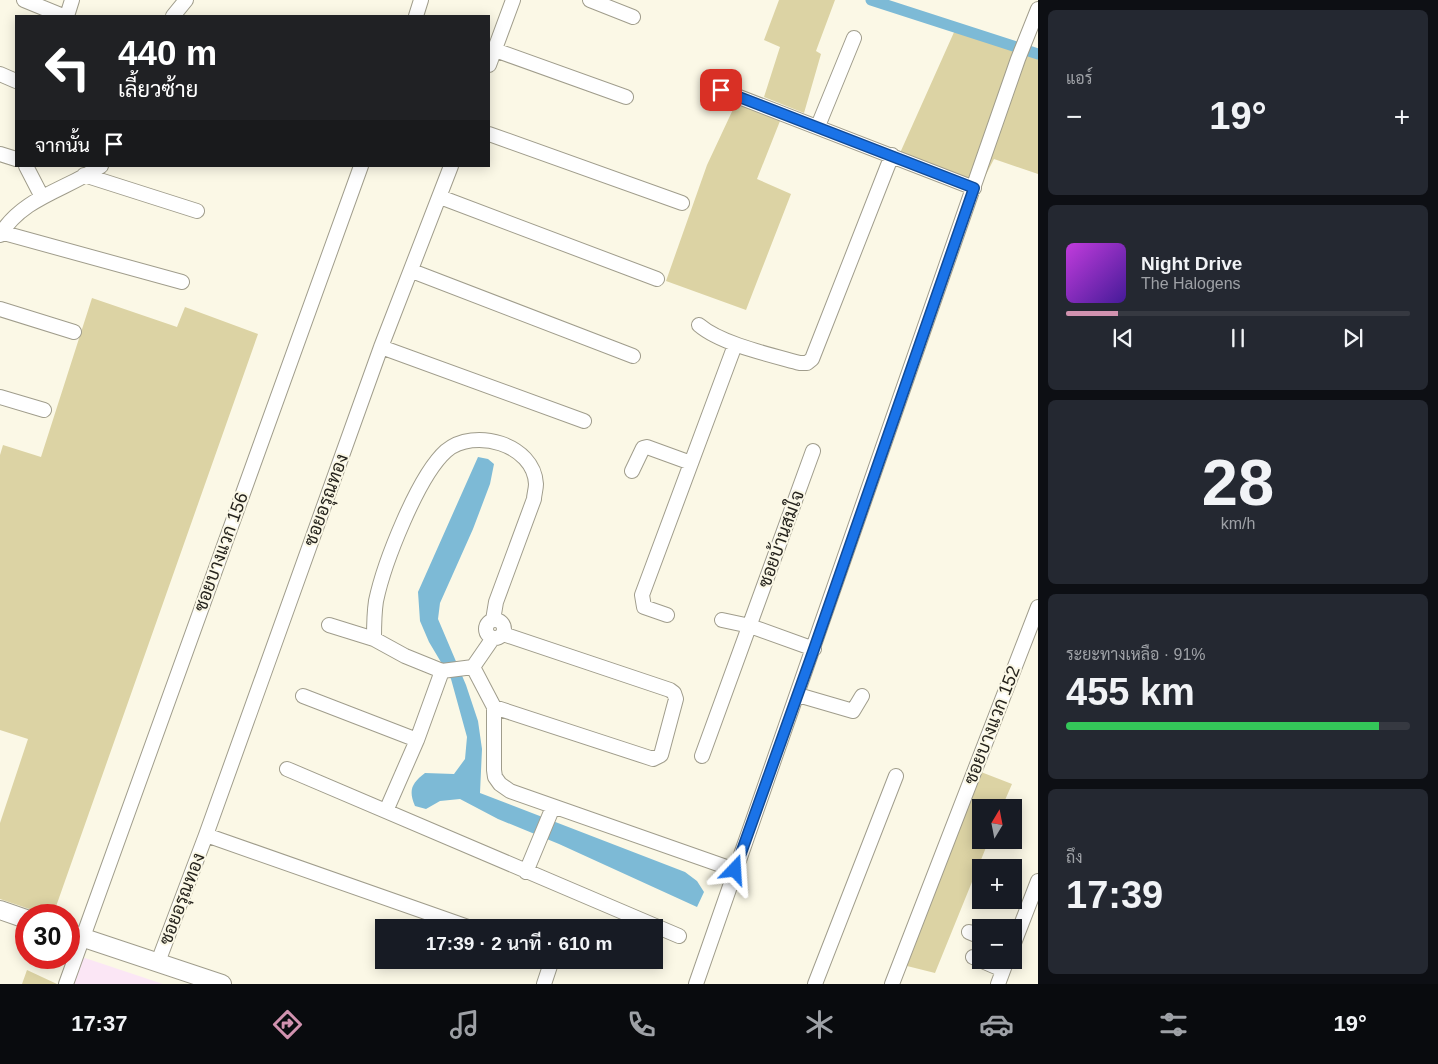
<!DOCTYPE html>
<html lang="th">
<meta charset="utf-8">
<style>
:root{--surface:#171b24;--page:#242831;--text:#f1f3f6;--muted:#9ea1a6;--line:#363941;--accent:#d192af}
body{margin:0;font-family:Arial,Sarabun,sans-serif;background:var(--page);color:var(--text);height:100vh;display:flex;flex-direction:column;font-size:19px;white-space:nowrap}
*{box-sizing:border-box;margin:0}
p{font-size:16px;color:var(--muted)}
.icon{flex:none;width:28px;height:28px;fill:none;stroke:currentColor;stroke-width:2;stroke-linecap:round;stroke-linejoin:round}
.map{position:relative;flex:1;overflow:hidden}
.details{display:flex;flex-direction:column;gap:10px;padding:10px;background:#0d0f14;width:400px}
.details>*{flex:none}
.top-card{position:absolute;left:15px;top:15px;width:475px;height:152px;border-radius:0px;box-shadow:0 2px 12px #0003;background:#202124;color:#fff;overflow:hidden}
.needle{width:32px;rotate:10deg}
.buttons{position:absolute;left:972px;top:799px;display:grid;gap:10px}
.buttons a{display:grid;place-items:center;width:50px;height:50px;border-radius:0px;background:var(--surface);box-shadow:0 2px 12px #0003;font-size:25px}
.speed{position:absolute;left:15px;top:904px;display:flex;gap:10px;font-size:25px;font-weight:700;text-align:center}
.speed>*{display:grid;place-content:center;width:65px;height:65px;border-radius:50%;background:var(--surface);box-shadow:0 2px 12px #0003;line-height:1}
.speed .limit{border:8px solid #d22;background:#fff;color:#111}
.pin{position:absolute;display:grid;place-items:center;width:42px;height:42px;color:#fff;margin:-21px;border-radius:10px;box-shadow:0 2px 8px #0006}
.me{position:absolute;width:55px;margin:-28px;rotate:20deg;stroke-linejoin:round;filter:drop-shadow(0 0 4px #0008)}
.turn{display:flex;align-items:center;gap:18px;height:105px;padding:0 20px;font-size:22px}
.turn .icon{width:65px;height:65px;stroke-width:2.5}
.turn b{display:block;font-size:35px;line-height:42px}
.then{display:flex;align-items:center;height:48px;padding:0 20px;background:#0003;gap:10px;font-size:19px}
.big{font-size:38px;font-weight:600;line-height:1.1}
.details .tile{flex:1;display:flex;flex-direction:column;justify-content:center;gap:8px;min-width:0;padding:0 18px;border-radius:8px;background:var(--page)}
.details .dial{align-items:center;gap:0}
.dial b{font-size:65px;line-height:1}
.song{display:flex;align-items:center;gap:15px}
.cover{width:60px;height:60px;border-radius:8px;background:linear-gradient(135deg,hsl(290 70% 55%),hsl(260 70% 35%))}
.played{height:5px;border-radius:2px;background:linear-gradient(90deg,var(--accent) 15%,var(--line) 15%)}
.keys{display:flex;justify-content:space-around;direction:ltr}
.heat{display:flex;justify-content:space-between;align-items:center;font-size:28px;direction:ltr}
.charge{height:8px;border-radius:4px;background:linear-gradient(90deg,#34c759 91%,var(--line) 0)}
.trip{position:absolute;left:375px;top:919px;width:288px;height:50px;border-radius:0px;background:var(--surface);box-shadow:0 2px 12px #0003;font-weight:600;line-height:50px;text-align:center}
.menu{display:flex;height:80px;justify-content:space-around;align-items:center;background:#090b0e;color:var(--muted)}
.menu .icon{width:35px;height:35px}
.menu .active{color:var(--accent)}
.menu b{font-size:22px;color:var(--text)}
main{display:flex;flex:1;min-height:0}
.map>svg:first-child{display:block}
.commercial{fill:#fbe6f5}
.green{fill:#dcd3a4}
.water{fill:#7dbad6}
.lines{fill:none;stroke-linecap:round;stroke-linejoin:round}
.canal{stroke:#7dbad6;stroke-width:11}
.minor-casing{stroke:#a09d8c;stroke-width:16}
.major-casing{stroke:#a09d8c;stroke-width:20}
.minor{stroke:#fff;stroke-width:14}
.major{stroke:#fff;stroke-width:18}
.route-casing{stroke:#114b97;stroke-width:12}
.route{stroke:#1a73e8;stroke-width:9}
.labels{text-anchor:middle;stroke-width:4;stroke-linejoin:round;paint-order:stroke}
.street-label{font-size:18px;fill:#26241e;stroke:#fbf8e6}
</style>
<main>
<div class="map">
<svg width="1038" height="984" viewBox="0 0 1038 984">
<rect width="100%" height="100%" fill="#fbf8e6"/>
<path class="commercial" d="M82,957L163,984H74L72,983Z"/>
<path class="green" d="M779,0H835L816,51L821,54L804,113L764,97L780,47L764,40Z
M955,30L1038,52V174L994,159L978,190L900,153Z
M736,103L780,121L757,179L791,194L746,310L666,281L707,165Z
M92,298L177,327L185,307L258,334L53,915H47L0,899V823L28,739L0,730V455L3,445L41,457Z
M981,772L1012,784L1002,807L981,808V840H989L935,973L907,966Z
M27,970L57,984H22Z"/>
<path class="water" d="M478,457L488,459L494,464L490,484L473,529L440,603L438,619L466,685L478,721L482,749L480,793L685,872L697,881L704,892L697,907L559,844L498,819L460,799L440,801L426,809L415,806C408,790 412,783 425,773L454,774L465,759L467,737L451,679L429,642L420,621L418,592Z"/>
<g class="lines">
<path class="canal" d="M871,0L1038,54"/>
<defs>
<path id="minor" d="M24,0L63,16
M590,0L633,17
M67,16L72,0
M173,16L186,0
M416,16L421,0
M495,50L626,97
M489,65L513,0
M0,74L16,81
M721,90L974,188
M818,126L854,38
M489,134L682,203
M0,154L16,159
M26,166L42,197
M84,175L197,211
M440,197L657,279
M0,232L182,282
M0,235C23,197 66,190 101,166
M412,271L633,356
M0,309L74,332
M699,325C721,344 771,355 800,363H807L812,359L892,155
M381,347L584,421
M0,397L44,410
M632,471L643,448L647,447L691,463
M667,615L644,607L642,595L735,345
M486 629a9 9 0 1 1 18 0a9 9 0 1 1-18 0Z
M722,620L750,626L814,649
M329,625L374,639
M473,667L493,638
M442,671L405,656L374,639C374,626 374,614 376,601C384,563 418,476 446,451C474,427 534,444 536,484C536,489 534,495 534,499L496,602L493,620
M798,695L853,711L862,696
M303,696L417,740
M494,707L653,759L661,755L676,699L674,693L670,690L503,634
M702,756L813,451
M287,769L679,936
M386,811L417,740L442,671L473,667L494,707V770L495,777L500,784L510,791L735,870
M206,835L471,928
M526,872L553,807
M969,932L981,937
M1014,943L1038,881
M973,957L1003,970
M158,962L206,835L381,347L451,166
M66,984L361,166
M544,984L552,960
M696,984L1018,59L1038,9
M815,984L896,776
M892,984L1038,607
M998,984L1007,960"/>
<path id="major" d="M0,910L26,919
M69,933L222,984"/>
</defs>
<use href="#minor" class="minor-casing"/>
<use href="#major" class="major-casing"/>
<use href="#minor" class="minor"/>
<use href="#major" class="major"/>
</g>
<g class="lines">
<defs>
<path id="route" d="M721,90L974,188L814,649L735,870"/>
</defs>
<use href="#route" class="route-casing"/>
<use href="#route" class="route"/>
</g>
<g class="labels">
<g class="street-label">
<text transform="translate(326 500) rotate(-70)" y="6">ซอยอรุณทอง</text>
<text transform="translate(781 539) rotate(-70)" y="6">ซอยบ้านสมใจ</text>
<text transform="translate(221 552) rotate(-70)" y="6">ซอยบางแวก 156</text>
<text transform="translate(992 725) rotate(-69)" y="6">ซอยบางแวก 152</text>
<text transform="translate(182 899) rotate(-69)" y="6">ซอยอรุณทอง</text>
</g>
</g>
</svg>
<div class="buttons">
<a><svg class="needle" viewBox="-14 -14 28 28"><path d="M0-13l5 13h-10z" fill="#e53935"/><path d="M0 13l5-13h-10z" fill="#9ea1a6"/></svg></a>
<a>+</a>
<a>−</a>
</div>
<div class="speed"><div class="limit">30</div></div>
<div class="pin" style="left:721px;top:90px;background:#d93025"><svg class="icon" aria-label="arrive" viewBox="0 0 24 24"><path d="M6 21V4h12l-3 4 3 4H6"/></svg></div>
<svg class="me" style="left:735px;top:870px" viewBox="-20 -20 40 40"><path d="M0-17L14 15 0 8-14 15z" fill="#1a73e8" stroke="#fff" stroke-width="4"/></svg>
<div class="trip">17:39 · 2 นาที · 610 m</div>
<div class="top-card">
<div class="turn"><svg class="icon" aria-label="left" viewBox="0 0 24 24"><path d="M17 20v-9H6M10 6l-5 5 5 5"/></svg><div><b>440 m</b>เลี้ยวซ้าย</div></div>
<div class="then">จากนั้น<svg class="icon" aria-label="arrive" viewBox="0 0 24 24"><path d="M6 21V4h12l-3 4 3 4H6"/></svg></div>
</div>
</div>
<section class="details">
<div class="tile"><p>แอร์</p>
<div class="heat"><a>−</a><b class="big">19°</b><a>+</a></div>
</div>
<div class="tile">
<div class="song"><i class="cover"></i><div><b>Night Drive</b><p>The Halogens</p></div></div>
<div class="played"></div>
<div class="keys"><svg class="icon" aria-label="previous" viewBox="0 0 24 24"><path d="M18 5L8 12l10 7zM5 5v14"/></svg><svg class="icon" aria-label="pause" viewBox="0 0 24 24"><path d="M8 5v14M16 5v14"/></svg><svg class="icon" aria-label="next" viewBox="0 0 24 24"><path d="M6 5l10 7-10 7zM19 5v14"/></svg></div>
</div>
<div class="tile dial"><b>28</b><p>km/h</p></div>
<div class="tile"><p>ระยะทางเหลือ · 91%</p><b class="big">455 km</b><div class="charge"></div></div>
<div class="tile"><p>ถึง</p><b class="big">17:39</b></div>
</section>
</main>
<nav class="menu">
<b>17:37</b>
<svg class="icon active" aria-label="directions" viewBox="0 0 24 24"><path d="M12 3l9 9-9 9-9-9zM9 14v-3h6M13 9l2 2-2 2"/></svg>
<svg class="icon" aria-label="music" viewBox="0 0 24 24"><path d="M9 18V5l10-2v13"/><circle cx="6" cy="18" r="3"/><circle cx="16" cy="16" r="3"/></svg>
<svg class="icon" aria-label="phone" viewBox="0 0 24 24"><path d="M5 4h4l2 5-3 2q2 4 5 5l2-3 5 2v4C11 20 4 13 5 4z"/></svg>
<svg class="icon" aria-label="climate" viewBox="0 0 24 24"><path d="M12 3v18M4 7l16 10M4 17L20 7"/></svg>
<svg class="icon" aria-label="car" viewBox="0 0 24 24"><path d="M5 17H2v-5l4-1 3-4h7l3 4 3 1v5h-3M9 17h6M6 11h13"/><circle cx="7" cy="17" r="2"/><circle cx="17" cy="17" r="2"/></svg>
<svg class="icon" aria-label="filters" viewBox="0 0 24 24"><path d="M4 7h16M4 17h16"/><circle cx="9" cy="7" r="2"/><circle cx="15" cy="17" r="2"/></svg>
<b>19°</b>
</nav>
